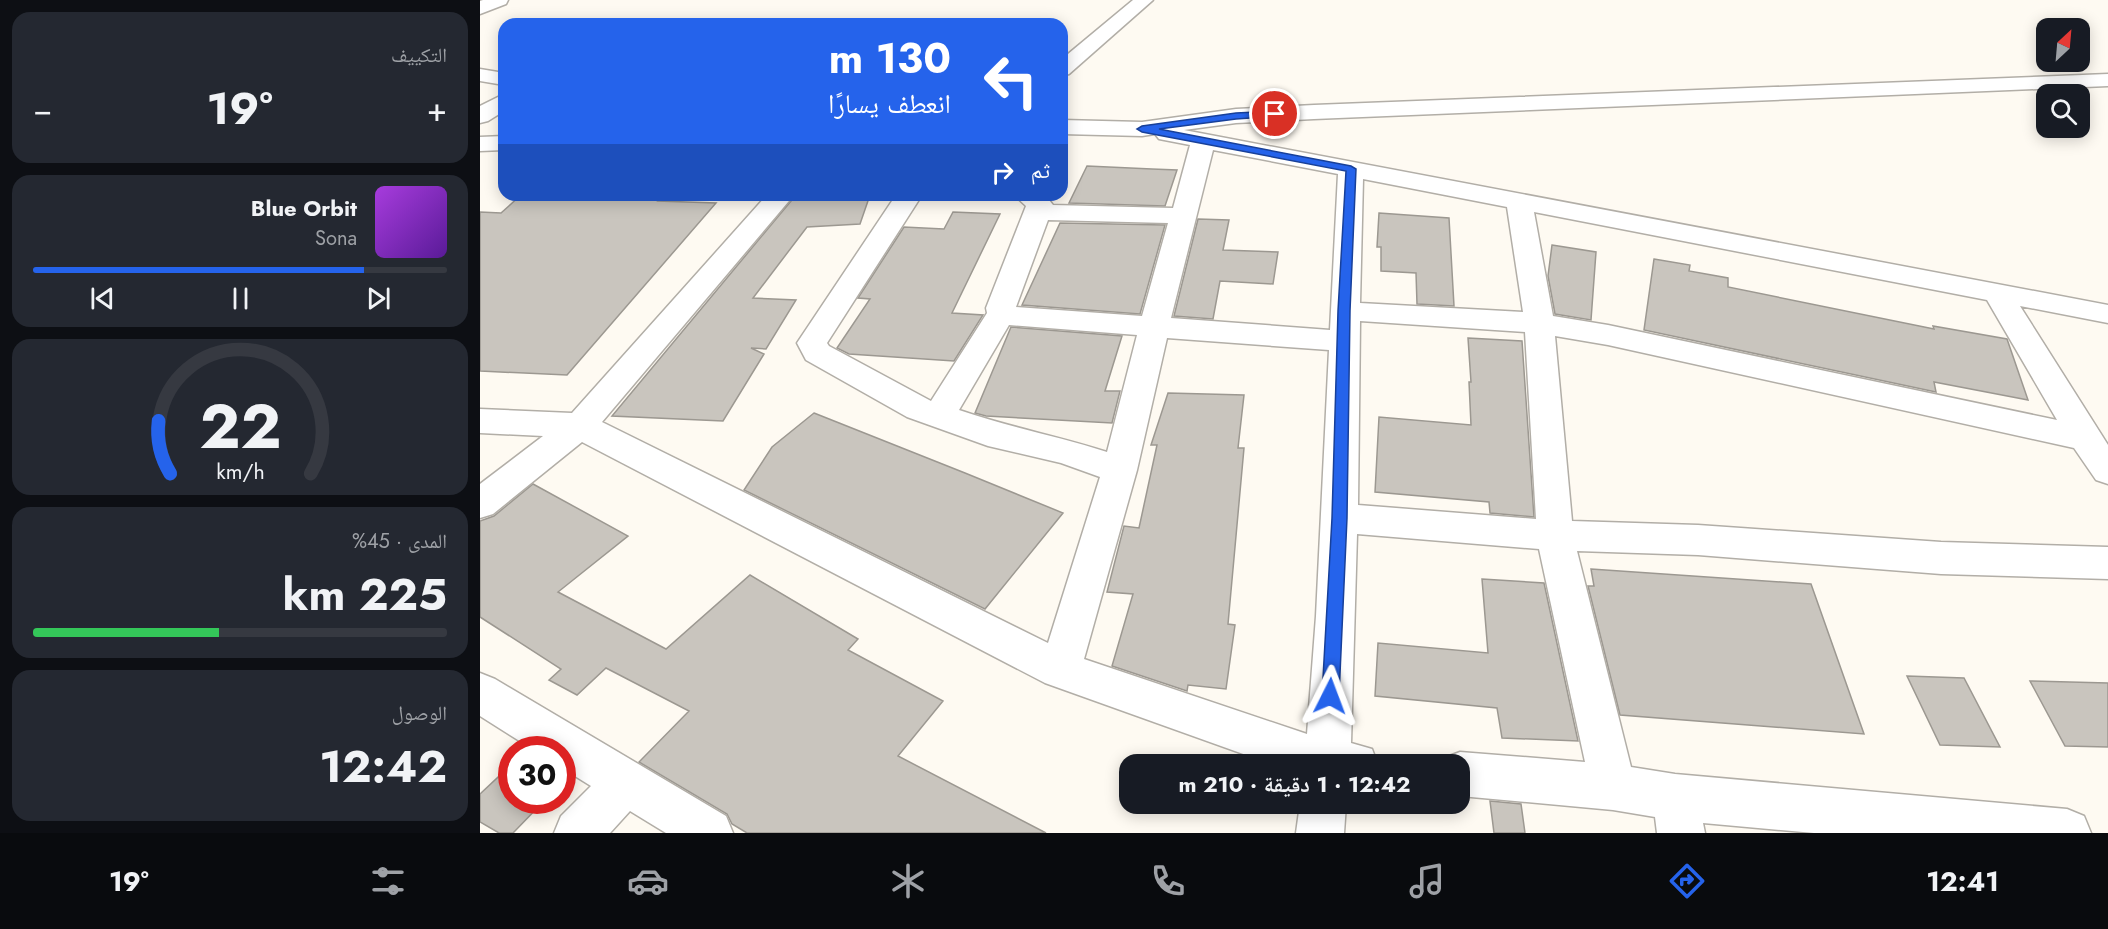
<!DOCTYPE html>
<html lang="ar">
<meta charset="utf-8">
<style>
:root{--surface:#171b24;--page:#242831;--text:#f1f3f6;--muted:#9ea1a6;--line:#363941;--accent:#2563eb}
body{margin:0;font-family:Jost,"Noto Naskh Arabic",sans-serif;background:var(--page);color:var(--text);direction:rtl;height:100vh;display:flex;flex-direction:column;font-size:22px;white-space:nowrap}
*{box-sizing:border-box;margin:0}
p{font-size:20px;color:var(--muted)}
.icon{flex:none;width:33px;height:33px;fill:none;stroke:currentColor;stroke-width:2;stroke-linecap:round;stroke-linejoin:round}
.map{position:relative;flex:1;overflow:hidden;direction:ltr}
.sheet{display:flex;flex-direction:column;gap:12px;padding:12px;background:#0d0f14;width:480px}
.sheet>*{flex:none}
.top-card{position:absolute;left:18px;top:18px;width:570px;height:183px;border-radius:18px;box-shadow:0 3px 15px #0003;direction:rtl;background:#2563eb;color:#fff;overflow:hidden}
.needle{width:39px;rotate:26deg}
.tools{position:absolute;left:1556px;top:18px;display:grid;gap:12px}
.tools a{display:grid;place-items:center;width:54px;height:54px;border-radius:12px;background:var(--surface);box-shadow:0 3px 15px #0003;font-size:30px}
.speed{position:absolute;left:18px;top:736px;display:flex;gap:12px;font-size:30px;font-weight:700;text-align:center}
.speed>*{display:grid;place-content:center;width:78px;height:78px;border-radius:50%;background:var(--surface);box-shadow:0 3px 15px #0003;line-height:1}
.speed .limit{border:9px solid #d22;background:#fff;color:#111}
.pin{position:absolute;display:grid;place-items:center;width:51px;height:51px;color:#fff;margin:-26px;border:3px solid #fff;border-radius:50%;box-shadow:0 2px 6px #0007}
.me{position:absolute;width:66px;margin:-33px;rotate:3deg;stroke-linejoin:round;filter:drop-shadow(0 0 4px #0008)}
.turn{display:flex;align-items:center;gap:21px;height:126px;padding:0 18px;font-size:27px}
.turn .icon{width:78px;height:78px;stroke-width:2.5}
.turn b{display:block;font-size:42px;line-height:51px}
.then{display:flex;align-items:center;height:57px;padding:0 18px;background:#0003;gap:12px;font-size:22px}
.big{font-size:45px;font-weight:700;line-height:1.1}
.sheet .widget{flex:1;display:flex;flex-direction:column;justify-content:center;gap:9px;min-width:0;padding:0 21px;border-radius:18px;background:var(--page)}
.sheet .dial{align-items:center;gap:0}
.dial svg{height:156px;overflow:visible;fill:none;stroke:var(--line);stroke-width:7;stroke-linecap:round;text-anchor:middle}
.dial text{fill:var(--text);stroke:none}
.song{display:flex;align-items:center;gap:18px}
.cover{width:72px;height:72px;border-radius:9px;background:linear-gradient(135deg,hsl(280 70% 55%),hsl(270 70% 35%))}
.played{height:6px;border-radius:3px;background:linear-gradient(90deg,var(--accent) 80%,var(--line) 80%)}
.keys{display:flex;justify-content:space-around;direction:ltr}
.heat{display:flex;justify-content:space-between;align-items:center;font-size:33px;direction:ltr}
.charge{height:9px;border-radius:4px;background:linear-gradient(90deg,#34c759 45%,var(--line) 0)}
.trip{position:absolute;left:639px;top:754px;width:351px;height:60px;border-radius:18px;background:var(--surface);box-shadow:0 3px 15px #0003;font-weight:700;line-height:60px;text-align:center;direction:rtl}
.dock{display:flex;height:96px;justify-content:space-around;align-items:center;background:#090b0e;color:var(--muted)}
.dock .icon{width:42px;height:42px}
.dock .active{color:var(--accent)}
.dock b{font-size:27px;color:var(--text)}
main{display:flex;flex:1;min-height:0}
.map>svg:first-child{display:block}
.building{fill:#c9c5be;stroke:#9c9891;stroke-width:1.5}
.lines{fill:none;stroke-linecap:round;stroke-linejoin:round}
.minor-casing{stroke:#b2aea7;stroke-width:3}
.minor{fill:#fff;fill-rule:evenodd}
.route{fill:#2563eb;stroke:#184099;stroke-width:1.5}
</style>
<main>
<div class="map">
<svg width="1628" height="833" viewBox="0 0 1628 833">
<rect width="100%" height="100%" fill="#fefaf2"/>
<path class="building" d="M607,166L672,169L697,170L685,206L589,203Z
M41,195H184L178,201L236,203L87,375L0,371V212L21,213Z
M316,195H390L380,224L327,227L273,298L316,300L286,349L271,348L284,354L243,421L132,416Z
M473,212L520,214L472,313L503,315L474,361L369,354L357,348L390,299L378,298L424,227L464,229Z
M899,213L969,218L974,306L937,304L936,273L901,271V247H897Z
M718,219L749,220L743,250L798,252L793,284L740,281L733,319L694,316Z
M580,223L685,225L660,314L542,305Z
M1072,245L1116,252L1111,320L1075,314L1068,276Z
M1174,259L1210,265L1209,271L1248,278V287L1454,329L1453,326L1527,339L1548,400L1454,382L1456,392L1164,330Z
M531,327L642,336L625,391H640L632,423L506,416L495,413Z
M988,338L1042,341L1054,517L1010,513L1009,502L895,492L899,417L991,425L989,382H991Z
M688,393L764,395L758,448H764L748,624L755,625L746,689L708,685L707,691L632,666L653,594L627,592L644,526L659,528L677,445H671Z
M334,413L485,473L583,513L505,609L264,490L292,447Z
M53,484L148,536L78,592L186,649L270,575L378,639L368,650L463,701L418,756L566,833H267L252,824L247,814L159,762L209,711L126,668L97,695L69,680L81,669L0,617V521L14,516Z
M1111,569L1331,584L1384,734L1140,715L1108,586H1114Z
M1002,579L1064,583L1098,741L1022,738L1017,708L895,696L898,643L1008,653Z
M1427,676L1484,678L1520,747L1460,745Z
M1550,681L1628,683V747L1585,746Z
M32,764V801H64L33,833H19L0,822V794Z
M1010,801L1041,804L1045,833H1014Z"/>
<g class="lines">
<defs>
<path id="minor" d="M3,0H28L26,4L0,14V1Z
M653,0H673L589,74L582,76V59Z
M0,69L24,73V85L0,81Z
M1628,74V86L834,119L756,123L704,130L1628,305V323L1540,306L1628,445V484L1616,480L1594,448L1128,345L1075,336L1092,521L1218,525L1461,542L1628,547V579L1461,574L1218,555L1097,551L1151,767L1195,774L1587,809L1604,816L1611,833H1334L1223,823L1225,833H1177L1175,817L1133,810L980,796V765H961L964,758L980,752L1105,762L1059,549L877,534L871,743L892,749L898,765H794L565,683L102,442L13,514L0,518V484L63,436L0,433V409L92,413L287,195H314L122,422L568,643L620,477L581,463L508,446L427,417L326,360L317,343L416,195H442L347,343L349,346L451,401L507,313L506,308L546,206L534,195H565L573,205L693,208L710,145L679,139L675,134L662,136L582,134V120L662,122L756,109L834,105ZM733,150L858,174L850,330L691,318ZM883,179L1027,207L1043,312L880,303ZM1054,212L1507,300L1577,420L1128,325L1073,316ZM568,220L688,223L662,316L536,307ZM880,321L1045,332L1056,519L878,505ZM529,325L657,335L627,452C578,436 528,427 479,410ZM687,338L849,350L836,616L827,734L604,659L657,470Z
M24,94V111L8,121L0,123V106Z
M24,136V150L0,151V137Z
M0,673L15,679L246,816L253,833H186L150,811L130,833H74L81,816L111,786L82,768V750H54L0,716Z
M820,804H866L864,833H816Z"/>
</defs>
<use href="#minor" class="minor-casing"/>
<use href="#minor" class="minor"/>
</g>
<path class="route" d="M795,111L800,114L798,116L756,119L679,129L871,166L876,169L870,311L867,518L859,696L857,702L850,704L844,702L842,696L852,518L858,311L866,171L662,132L657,129L662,126L756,113Z"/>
</svg>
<div class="tools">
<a><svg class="needle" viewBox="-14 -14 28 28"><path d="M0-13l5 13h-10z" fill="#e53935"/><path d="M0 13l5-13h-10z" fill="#9ea1a6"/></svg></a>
<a><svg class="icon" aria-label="search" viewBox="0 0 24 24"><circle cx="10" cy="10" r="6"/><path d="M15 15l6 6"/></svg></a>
</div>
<div class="speed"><div class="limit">30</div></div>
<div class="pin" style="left:795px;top:114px;background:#d93025"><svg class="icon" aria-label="arrive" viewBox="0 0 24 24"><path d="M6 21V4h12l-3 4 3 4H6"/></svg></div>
<svg class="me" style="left:850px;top:696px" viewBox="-20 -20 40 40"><path d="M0-17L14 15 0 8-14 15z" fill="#2563eb" stroke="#fff" stroke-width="4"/></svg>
<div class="trip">12:42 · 1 دقيقة · 210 m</div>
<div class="top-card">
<div class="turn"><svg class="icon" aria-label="left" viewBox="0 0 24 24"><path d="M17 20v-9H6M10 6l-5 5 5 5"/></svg><div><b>130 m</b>انعطف يسارًا</div></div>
<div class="then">ثم<svg class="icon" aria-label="right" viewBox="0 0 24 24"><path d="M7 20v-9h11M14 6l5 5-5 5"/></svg></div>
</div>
</div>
<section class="sheet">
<div class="widget"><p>التكييف</p>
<div class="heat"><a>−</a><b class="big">19°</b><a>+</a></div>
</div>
<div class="widget">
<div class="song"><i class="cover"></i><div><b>Blue Orbit</b><p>Sona</p></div></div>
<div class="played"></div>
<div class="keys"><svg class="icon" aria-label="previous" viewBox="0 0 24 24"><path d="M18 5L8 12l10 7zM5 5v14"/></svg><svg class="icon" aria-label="pause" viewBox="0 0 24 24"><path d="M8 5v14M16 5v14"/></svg><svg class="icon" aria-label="next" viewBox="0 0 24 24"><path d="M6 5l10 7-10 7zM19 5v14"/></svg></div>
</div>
<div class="widget dial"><svg viewBox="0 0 100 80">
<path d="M14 69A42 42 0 1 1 86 69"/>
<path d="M14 69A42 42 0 0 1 8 42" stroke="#2563eb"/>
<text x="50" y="56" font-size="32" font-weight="700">22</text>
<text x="50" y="72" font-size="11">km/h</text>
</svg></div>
<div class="widget"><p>المدى · 45%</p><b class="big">225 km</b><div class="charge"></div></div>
<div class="widget"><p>الوصول</p><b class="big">12:42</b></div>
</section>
</main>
<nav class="dock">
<b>12:41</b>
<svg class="icon active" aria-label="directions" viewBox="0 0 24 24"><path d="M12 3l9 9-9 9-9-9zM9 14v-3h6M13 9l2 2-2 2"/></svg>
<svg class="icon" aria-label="music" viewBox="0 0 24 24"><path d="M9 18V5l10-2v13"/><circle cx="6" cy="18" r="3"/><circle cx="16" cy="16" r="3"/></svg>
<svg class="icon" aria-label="phone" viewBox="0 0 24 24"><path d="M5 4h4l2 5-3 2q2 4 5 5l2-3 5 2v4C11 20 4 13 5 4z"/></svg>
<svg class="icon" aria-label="climate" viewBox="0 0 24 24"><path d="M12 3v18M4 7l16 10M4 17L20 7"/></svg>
<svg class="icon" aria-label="car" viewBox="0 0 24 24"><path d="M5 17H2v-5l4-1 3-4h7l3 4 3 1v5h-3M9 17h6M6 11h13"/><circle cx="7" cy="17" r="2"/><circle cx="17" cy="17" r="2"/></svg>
<svg class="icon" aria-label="filters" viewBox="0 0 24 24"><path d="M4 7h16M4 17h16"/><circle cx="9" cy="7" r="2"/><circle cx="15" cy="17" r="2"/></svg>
<b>19°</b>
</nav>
